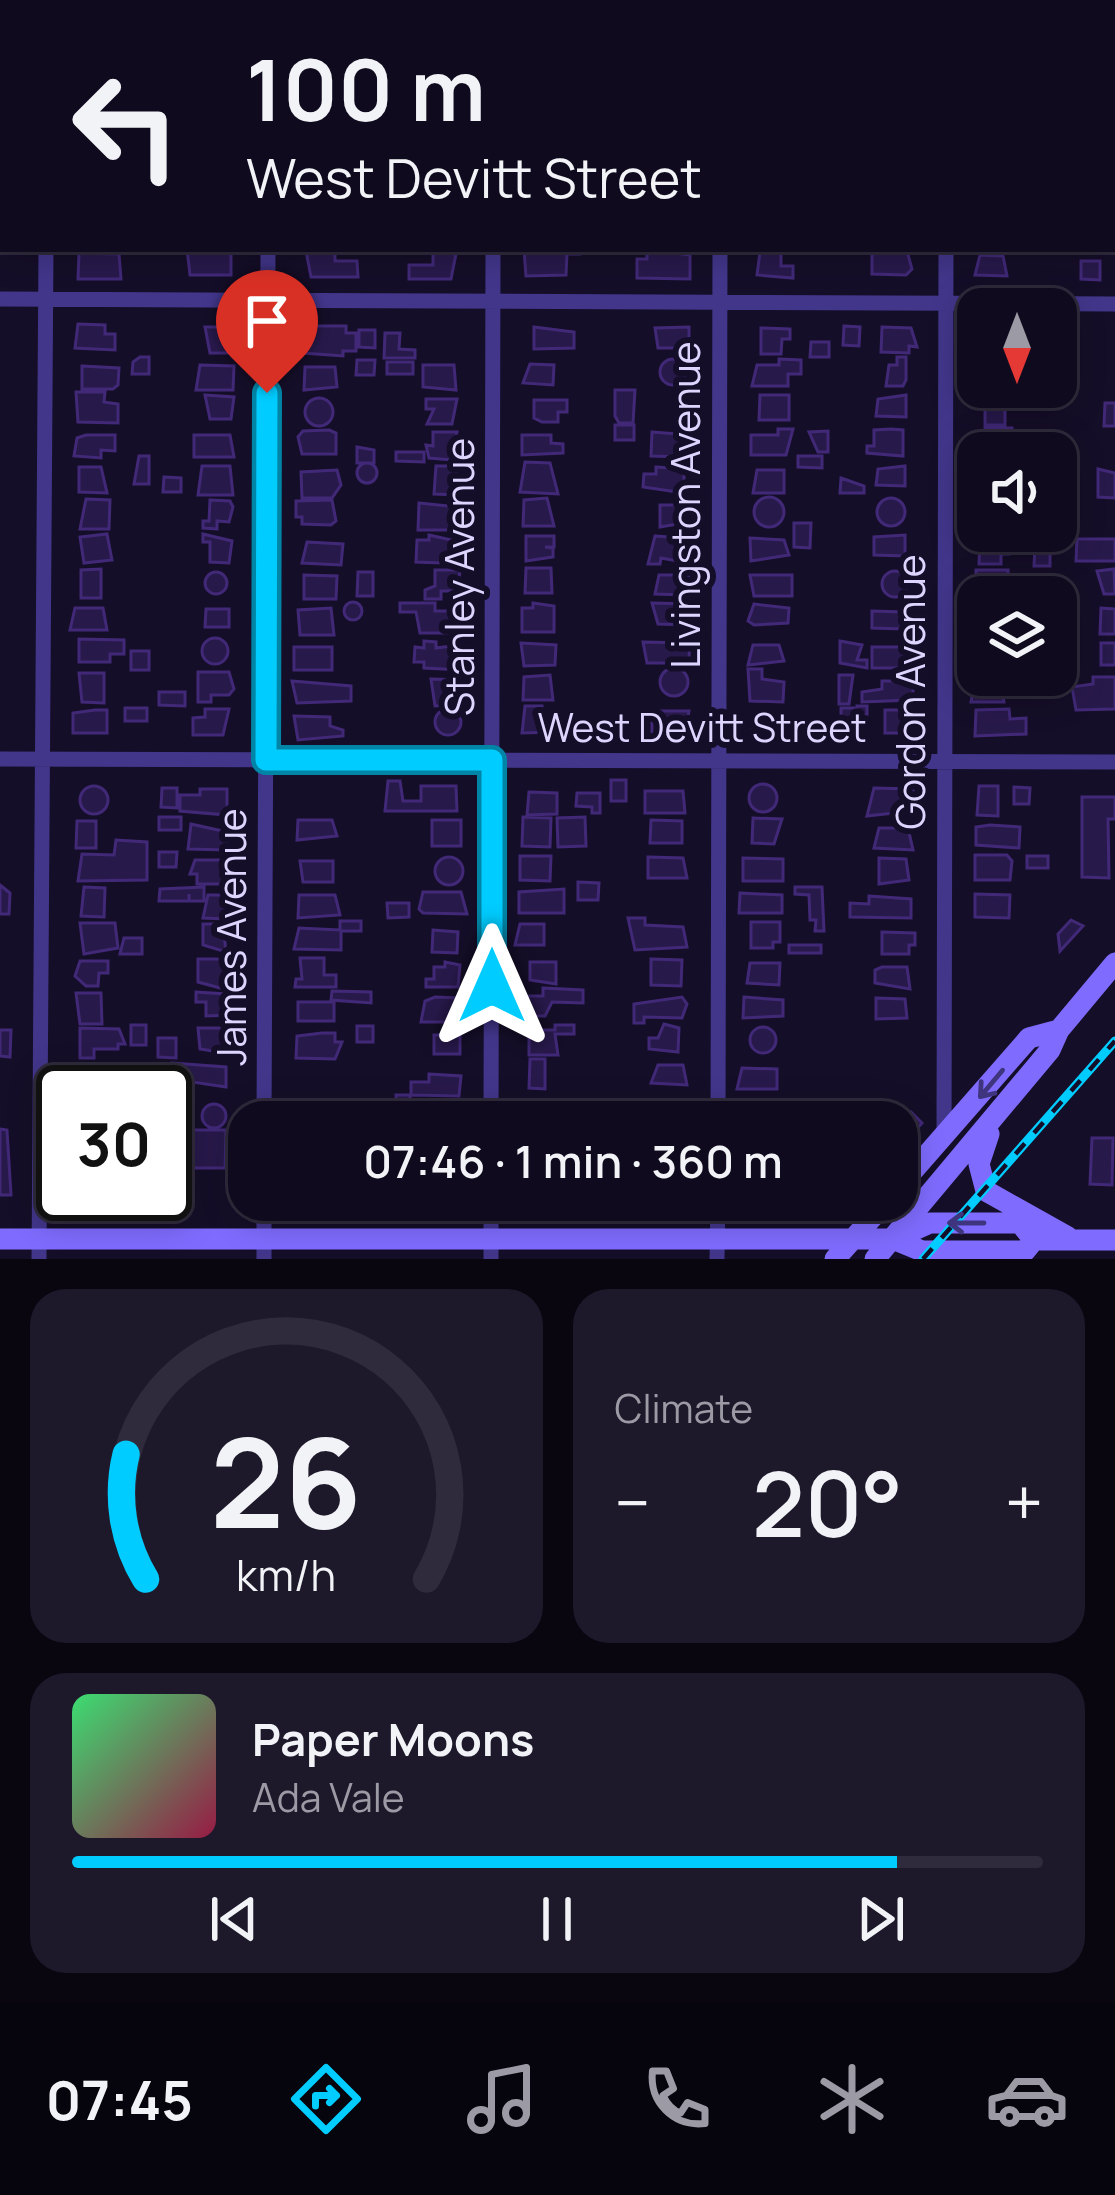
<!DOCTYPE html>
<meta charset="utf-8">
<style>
:root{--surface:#100a1e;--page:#1e182b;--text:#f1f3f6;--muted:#9c9aa4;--line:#302b3c;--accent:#01ccff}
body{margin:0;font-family:Manrope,sans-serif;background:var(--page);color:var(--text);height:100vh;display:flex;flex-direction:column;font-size:45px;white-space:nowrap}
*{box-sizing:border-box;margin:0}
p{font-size:39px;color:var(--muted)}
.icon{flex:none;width:66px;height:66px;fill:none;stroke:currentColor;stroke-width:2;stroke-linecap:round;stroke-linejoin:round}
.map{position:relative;height:1259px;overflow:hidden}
.panel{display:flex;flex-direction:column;gap:30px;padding:30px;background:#090610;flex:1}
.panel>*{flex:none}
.guide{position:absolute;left:0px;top:0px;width:1116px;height:252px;box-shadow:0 6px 30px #0003,0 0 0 3px var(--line);background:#100a1e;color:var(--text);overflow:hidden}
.needle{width:78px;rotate:180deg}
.fabs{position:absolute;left:957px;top:288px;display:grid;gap:24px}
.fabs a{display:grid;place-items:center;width:120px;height:120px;border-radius:24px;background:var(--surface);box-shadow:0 6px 30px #0003,0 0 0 3px var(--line);font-size:60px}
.speed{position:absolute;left:36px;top:1065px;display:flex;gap:24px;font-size:60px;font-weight:700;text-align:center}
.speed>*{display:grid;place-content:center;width:156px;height:156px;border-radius:50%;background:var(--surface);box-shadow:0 6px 30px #0003,0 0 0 3px var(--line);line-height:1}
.speed .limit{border:6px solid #111;border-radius:18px;background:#fff;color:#111}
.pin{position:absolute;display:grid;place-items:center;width:102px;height:102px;color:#fff;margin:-123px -51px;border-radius:50% 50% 50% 0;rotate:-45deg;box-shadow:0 0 12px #0007}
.pin .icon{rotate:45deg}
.me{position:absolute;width:132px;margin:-66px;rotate:0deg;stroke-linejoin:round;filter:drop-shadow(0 0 9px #0008)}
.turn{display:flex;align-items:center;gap:42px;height:252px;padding:0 48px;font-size:54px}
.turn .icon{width:156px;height:156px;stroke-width:2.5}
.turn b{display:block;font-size:84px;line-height:102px}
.big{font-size:90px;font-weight:600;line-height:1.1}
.panel .widget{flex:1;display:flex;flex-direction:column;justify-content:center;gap:18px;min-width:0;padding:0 42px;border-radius:36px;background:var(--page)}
.panel .dial{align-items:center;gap:0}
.dial svg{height:312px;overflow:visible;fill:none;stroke:var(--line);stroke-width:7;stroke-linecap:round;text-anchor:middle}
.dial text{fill:var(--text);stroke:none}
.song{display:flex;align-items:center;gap:36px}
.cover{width:144px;height:144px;border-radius:18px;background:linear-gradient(135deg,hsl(140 70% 55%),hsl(340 70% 35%))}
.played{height:12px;border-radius:6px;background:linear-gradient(90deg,var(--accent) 85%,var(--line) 85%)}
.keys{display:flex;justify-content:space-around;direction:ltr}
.heat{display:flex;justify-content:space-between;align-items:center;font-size:66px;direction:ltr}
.panel .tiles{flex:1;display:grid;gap:30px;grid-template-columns:1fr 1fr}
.widget:last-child{grid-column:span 2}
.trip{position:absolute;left:228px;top:1101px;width:690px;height:120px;border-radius:36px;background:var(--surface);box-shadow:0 6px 30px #0003,0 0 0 3px var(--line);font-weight:600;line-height:120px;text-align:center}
.menu{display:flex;height:192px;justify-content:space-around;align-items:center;background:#06040c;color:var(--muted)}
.menu .icon{width:84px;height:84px}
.menu .current{color:var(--accent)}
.menu b{font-size:54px;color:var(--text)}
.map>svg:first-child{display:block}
.building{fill:#28194b;stroke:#412978;stroke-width:3}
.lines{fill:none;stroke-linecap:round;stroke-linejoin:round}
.minor{stroke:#42368b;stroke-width:15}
.secondary{stroke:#7f6cff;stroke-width:21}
.rail-casing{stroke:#01ccff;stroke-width:9}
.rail{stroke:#150e28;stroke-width:4.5;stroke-dasharray:14;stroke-linecap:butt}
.oneway{stroke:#3f347e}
.route-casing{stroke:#0185a6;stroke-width:30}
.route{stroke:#01ccff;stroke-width:21}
.labels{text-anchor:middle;stroke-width:12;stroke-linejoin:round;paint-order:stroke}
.street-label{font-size:39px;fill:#ded5ff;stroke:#150e28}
</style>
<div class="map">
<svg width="1115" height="1259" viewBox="0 0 1115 1259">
<rect width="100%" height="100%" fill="#150e28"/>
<path class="building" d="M187,249L231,251V275H190Z
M580,249V254H567L566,275L526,276L524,250Z
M647,249L690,255V279L637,278V259H647Z
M872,250L907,251L912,269L906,275L872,274Z
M306,251H335V261H357L358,277H311Z
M433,251L456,254L451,279H409V265H433Z
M760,252H781V266H793V278L757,275Z
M79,253L119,254L121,279H78Z
M980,255L1003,256L1007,276L975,275Z
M1081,261H1100V280L1081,279Z
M78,324L105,325V334H115V350L75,348Z
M303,326H346V333H356V351H343V356L303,353Z
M844,326L860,327L859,346L843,345Z
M205,327H230L233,353H210Z
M534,327L574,332V348L534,349Z
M689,327V348H658L655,328Z
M882,327L911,328L917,347L909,346V353L881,352Z
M761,328L790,329V339H782L781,354H761Z
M359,330H375V348L359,347Z
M385,333H400L399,349L415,350V358H384Z
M811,342H829V357H810Z
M140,357H149V374H132L133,362Z
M897,357H906V380L903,386H886L889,365H897Z
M779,359L801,360V374H788V386H752L757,365H779Z
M660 372a13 13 0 1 1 26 0a13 13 0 1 1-26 0Z
M357,360H375L374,375H356Z
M387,362H413V374H387Z
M530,364L554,365L553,385L523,383Z
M200,365L234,366L233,390H196Z
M423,365H454L456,390L423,387Z
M82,366L119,368L118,385L113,389H82Z
M305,367H335L337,387L304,390Z
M615,390H635L633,423H619L615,416Z
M76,392H105L104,402L118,404V423L78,422Z
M205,395L234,397L231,419H210Z
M760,395H789V420H759Z
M906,395V417L876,416L878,399Z
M985,397H1005V425H985Z
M305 412a14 14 0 1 1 28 0a14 14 0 1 1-28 0Z
M426,399H457L452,424H427L434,409H426Z
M534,400H567V412H558V422H542L534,418Z
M1105,403H1115V426H1104Z
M615,425H634V440H615Z
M985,428H1012V438L985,437Z
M778,429H793L786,455H751V435H778Z
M891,429L903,430V456L867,453V446H874V430Z
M329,430L336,433V454H302L298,437L303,431Z
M828,431V452H818L809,432Z
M433,432H457L452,460L429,458L426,445L433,446Z
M652,432L691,435V448H685V457L651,456Z
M1029,432H1049L1048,449H1029Z
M86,435H115V451L101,450V458L74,456L77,438Z
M194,435H230L234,457H194Z
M522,435H551V443L563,444V453L522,455Z
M975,438L1015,442L1018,453L975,457Z
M357,447L374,450V463H357Z
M396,452H424V462L396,461Z
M139,456H149V484H134Z
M798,456H822V468L798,467Z
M525,462L550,463L558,494L520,492Z
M357 473a10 10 0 1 1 20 0a10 10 0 1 1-20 0Z
M202,466H230L233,495H198Z
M436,466H456L458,495L434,494Z
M905,466V486L876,485L878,469Z
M79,467H101L107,493L79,492Z
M656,467L684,469V493L643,487L644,474H656Z
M1098,469L1115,473V498L1098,497Z
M337,470L341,485L332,498H302L301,472Z
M757,470H784V493H753Z
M164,477L181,478V492H163Z
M841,478L864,486V493H840Z
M754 512a15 15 0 1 1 30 0a15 15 0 1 1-30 0Z
M547,498L554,526H523L524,500Z
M877 512a14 14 0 1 1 28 0a14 14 0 1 1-28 0Z
M86,499L110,500L109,529H80Z
M210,500L230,501L233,507L229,522L217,521V529L203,528V521H209Z
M332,500L336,521L331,525L302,524V517H296V501Z
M419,503L459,507V530H418Z
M660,505H684V523L660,527Z
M794,523H811L810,548L794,547Z
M1024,532H1047V546L1024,545Z
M107,534L112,560L84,563L80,537Z
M203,534L232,541L229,563L210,562V542H203Z
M429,535L469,544V564L416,562L417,540H429Z
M905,535V556L874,555V537Z
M526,536H554V547H545L553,548V557L526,561Z
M655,536L684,538L683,562L661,558L660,564H648Z
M750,538L784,540L789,555L751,561Z
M980,538L1009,539V554H1001V564H979Z
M1077,539H1115V561H1076Z
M307,542L343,544L341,565L302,563Z
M1035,546H1050V566H1034Z
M526,568H551L552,593H525Z
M680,568H690L685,595L655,594L659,575H679Z
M101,569V598H81V570Z
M1114,569L1115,594H1104L1097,571Z
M435,570H460L459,581H454V591H441V599H425V590L435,586Z
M976,570H1008V593L976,600Z
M882 584a13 13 0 1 1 26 0a13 13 0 1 1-26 0Z
M205 583a11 11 0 1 1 22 0a11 11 0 1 1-22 0Z
M358,572H373V596H357Z
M304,575L337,576L336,599H304Z
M750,575H792V596H754Z
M344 611a9 9 0 1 1 18 0a9 9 0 1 1-18 0Z
M400,603H435V611H457V617H465V628L460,633H420L416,612H400Z
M533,603L554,606V632H522V608H533Z
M652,603L690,604L689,625L658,624Z
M754,604L789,608L788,623L754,625L748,621Z
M75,608H103L107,630H70Z
M331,608L334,635H300L298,610Z
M1101,608L1115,609V634H1100Z
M206,609H229V627H205Z
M872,611L904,612V629L872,628Z
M202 651a13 13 0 1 1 26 0a13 13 0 1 1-26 0Z
M79,639L124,640V654H110V662H79Z
M424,641L436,642V648L460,645L461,670L424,668V662H414L415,647L424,648Z
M840,641L862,645L857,660H867V668L840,663Z
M643,642L690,643L689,657L684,663H647Z
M521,643L556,645L555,665L524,666Z
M1101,643H1115V665H1101Z
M753,645H779L784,661L748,665Z
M294,647H332V670H294Z
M872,647H914V668H872Z
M131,651H149V670H131Z
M660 682a14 14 0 1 1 28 0a14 14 0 1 1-28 0Z
M748,669H762V679L784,682L783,702L750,701Z
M198,672H229L234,689L229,695H211V702H198Z
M79,673H104V703L82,702Z
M896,674L915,675L912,700L862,702V692L882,689V681H896Z
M550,675L553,700H523L524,677Z
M839,675H853L849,704H839Z
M1093,677H1115V709L1076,710L1072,687L1093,684Z
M431,679L465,680L467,704L435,706Z
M292,681L351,686V701L297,703Z
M975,681H1000L1004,702H971Z
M159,692H185V706L159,705Z
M525,706H542V720L555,722V732L522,733Z
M857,706H867V715H861L855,736H841V708H854L857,714Z
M125,708H147V721H125Z
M435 722a13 13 0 1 1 26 0a13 13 0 1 1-26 0Z
M205,709H229L223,735H193V718L205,717Z
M1009,709L1010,719L1026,718V734L975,736L976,710Z
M95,710H107V733H73V713Z
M885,710H907V733H885Z
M652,711H689L685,732H652Z
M757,714H786L781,737L750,736Z
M294,716L330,717V726L343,730V736L298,740Z
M611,780H626V801H611Z
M388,781H400L403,801H421V786H456L457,811H385Z
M749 798a14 14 0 1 1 28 0a14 14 0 1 1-28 0Z
M80 800a14 14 0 1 1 28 0a14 14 0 1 1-28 0Z
M979,786H998V816L977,815Z
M1014,787L1030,788L1029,804H1014Z
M162,788H177V808L161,807Z
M874,788L913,789V811L867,816Z
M200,789H227V815L180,811V795H200Z
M645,791H683L685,813H645Z
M529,792L557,793V814L527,815Z
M577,793H600V813H592V807L576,806Z
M1082,797H1115V819H1108L1109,878L1082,877Z
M159,817H181V830H159Z
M523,817L551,818L550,847L522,846Z
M585,817L586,846L558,847L557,818Z
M753,818L782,819L774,844L752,843Z
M298,820H332L337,836L297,840Z
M432,820H461V846H432Z
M651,820L682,821V843H650Z
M77,821H96V848H76Z
M191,824L227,832V850L188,849Z
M990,825L1020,827L1019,848L976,845V827Z
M879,828H908L913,850L874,848Z
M116,840L147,842V880L78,881L82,854L114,855Z
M159,852H177L176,867H159Z
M975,855H1007L1012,861L1010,880H975Z
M520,856H551L550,881L520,880Z
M1027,856H1048V868H1027Z
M648,857L683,858L687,878H648Z
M435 871a14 14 0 1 1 28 0a14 14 0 1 1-28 0Z
M743,858L783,859V881H743Z
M879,858L906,859L909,880L879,884Z
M195,860H226V884H197V874H190Z
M300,861H333V882H303Z
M578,882L599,883L598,900H578Z
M0,885L10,893L9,914H0Z
M84,887L105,888L104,917L81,916Z
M204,887V901H189V894V901H159L160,889Z
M795,887H822L824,931H815L816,920H810L809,895L795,894Z
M564,889V913H519V892Z
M423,892H461L467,914L423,913L419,909Z
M740,893L782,895V913H739Z
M975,894L1010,895L1009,918L975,917Z
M208,895H226V919L203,918Z
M299,895H335L340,915L298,918Z
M869,896L911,899V918L850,917V903L869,904Z
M387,903H409V917L388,918Z
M628,918H645V925L683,927L687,947L635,950Z
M1071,920L1083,926L1060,951L1058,934Z
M340,921H361V931H341V950L294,949L299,928L340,930Z
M751,922H780V942H773V948H751Z
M80,923H115L118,948L84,954Z
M203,924H223L226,952L203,945Z
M520,924H544V945H515Z
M433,930L458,932L457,953L432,952Z
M882,932L915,933V945H909V954H882Z
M124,938H142V954H120Z
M789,945H821V953H789Z
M300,958H324V975H336V987H295L296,979H302Z
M198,959H226L224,989L198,982Z
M651,959L682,960L681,986L651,985Z
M80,961H108V973H99L98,986H86L75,976Z
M445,962L460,965L458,987H426V979H434V967H445Z
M530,962H556V984L530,980Z
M750,963H780L779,985L747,983Z
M882,967H907L910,989L875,983V970Z
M543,988L583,990V1003L552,1002L545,1016H516L520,996H543Z
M332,991L371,992V1003L331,1000Z
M196,992L226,994L230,1015L206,1016V1002H196Z
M76,993H101L102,1024H80Z
M435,997L459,998L455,1022H421L425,1001Z
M682,997L687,1004L682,1018L644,1017V1023H634V1004Z
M744,997L783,1000V1016L743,1018Z
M876,998L905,999L907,1018L876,1019Z
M298,1002H334V1021H298Z
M664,1024L679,1028L678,1052L649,1049V1038H658Z
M131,1025H146V1045H131Z
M555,1025H574V1034H555L558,1055H529V1030H555Z
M357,1026H373V1042H357Z
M750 1040a13 13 0 1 1 26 0a13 13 0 1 1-26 0Z
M80,1028L119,1029L125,1044H118V1049H94V1058H80Z
M198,1028H225V1053L200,1049Z
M0,1030H11L10,1057L0,1056Z
M322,1033H335V1042H342L335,1059L296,1058L297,1036Z
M434,1035H460V1054H434Z
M158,1038H176V1058L158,1057Z
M530,1059H545V1089L529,1088Z
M172,1063L226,1067V1087L172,1079Z
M658,1065H683L687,1085L651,1083Z
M742,1068L777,1069V1089H737Z
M429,1074L461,1076L459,1096L411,1095V1082H429Z
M396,1095H410V1121H396Z
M426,1100H459V1122H426Z
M544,1100V1121L517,1117L521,1104Z
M202 1116a12 12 0 1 1 24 0a12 12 0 1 1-24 0Z
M316,1105H371V1122H316Z
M911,1112L922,1123L897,1151V1122Z
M0,1129L7,1130L11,1195H0Z
M165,1130H226L225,1168H165Z
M1092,1138H1113L1112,1185L1090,1184Z"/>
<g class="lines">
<path class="minor" d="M48,3V0
M269,3V0
M494,3V0
M721,3V0
M947,3V0
M1113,56H1115
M0,299L1115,304
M0,759L1115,762
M264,1122L268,249
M491,1122L493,249
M718,1122L720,249
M944,1136L946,249
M39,1259L46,249
M264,1259V1200
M491,1259V1200
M717,1259L718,1200"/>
<path class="secondary" d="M989,1134L979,1164L986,1191L1068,1237
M897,1189L1029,1038L1059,1030
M899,1237L930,1223H1020L1028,1233
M0,1239H893L922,1251H1025L1034,1240H1115
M835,1259L888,1200
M875,1259L1050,1050L1059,1030L1115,963"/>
<defs>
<path id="rail" d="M923,1259L1115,1041"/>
</defs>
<use href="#rail" class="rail-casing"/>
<use href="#rail" class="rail"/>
</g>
<defs><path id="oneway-shaft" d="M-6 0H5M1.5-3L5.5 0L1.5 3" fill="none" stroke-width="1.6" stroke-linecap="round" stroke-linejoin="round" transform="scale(3)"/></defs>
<g class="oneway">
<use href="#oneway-shaft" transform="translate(991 1084) rotate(130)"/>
<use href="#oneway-shaft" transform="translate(966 1223) rotate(-180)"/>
</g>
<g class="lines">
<defs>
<path id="route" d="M267,393L266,760H492V986"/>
</defs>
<use href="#route" class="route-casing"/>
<use href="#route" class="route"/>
</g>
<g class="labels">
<g class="street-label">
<text transform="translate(686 505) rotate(-90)" y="14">Livingston Avenue</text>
<text transform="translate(460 577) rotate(-90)" y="14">Stanley Avenue</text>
<text transform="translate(911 692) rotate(-90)" y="14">Gordon Avenue</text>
<text x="702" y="742">West Devitt Street</text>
<text transform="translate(232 937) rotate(-90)" y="14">James Avenue</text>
</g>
</g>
</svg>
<div class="fabs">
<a><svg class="needle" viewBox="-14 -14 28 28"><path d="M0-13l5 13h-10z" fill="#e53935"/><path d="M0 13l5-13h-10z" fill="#9c9aa4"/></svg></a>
<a><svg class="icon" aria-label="sound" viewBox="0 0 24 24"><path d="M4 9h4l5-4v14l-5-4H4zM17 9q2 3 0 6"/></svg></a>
<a><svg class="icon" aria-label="layers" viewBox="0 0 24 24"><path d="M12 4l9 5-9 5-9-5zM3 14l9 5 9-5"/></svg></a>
</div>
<div class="speed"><div class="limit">30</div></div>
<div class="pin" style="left:267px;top:393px;background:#d93025"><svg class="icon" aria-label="arrive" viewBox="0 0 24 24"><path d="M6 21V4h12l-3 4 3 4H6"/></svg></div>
<svg class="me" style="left:492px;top:986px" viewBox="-20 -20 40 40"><path d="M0-17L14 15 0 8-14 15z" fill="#01ccff" stroke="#fff" stroke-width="4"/></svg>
<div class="trip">07:46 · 1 min · 360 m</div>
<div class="guide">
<div class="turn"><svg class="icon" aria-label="left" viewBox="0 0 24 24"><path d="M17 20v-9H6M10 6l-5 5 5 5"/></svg><div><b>100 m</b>West Devitt Street</div></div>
</div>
</div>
<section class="panel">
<div class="tiles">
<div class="widget dial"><svg viewBox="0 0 100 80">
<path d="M14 69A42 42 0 1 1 86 69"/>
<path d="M14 69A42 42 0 0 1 9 37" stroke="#01ccff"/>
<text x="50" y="56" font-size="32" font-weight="700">26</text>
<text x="50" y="72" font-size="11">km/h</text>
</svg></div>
<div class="widget"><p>Climate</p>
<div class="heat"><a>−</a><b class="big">20°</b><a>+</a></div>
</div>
<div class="widget">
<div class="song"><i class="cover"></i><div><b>Paper Moons</b><p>Ada Vale</p></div></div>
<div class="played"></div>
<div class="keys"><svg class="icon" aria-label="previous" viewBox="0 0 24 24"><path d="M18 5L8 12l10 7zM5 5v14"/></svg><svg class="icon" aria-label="pause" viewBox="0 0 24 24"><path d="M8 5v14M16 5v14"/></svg><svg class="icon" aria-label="next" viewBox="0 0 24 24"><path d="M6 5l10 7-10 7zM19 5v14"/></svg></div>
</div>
</div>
</section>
<nav class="menu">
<b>07:45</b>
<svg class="icon current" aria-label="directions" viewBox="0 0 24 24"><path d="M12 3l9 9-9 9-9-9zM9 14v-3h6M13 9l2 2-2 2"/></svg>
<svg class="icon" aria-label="music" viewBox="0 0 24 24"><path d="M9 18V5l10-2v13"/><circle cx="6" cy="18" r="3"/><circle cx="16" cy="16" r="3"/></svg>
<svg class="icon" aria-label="phone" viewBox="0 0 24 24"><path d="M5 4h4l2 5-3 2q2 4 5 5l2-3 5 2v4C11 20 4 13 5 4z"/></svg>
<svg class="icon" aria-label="climate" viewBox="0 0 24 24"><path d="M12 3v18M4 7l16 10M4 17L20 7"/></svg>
<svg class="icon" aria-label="car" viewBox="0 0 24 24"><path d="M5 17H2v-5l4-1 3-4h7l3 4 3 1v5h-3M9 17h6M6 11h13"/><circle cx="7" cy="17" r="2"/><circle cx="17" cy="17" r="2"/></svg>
</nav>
